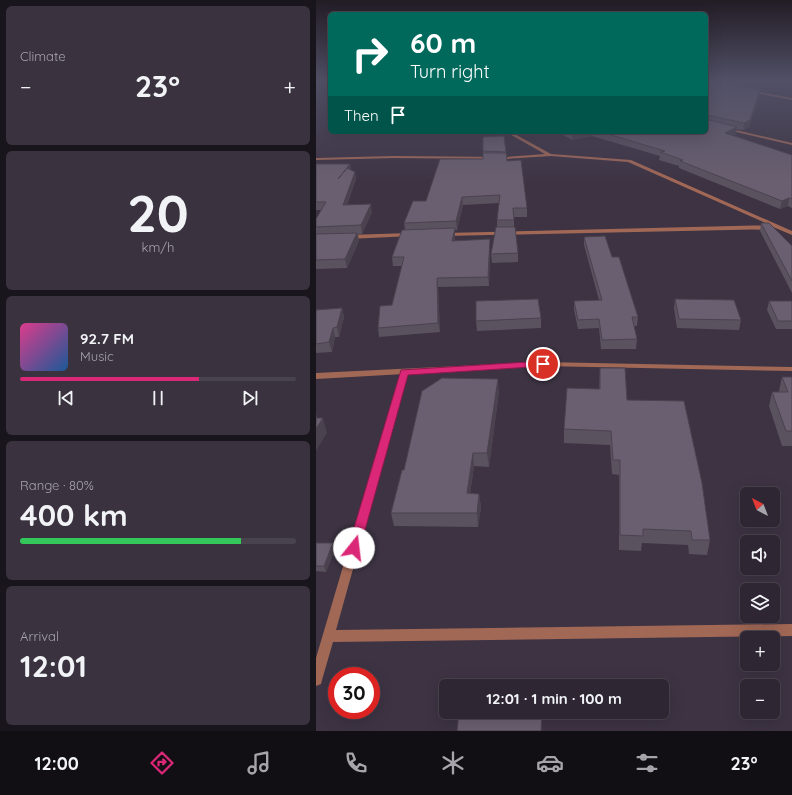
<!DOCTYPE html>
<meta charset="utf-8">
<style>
:root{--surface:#2e2632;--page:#3a323e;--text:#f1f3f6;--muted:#a7a5ac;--line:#49434d;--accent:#db2777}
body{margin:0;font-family:Quicksand,sans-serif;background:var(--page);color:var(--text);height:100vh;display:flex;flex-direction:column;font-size:15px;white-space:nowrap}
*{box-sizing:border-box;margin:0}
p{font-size:13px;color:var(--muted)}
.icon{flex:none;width:22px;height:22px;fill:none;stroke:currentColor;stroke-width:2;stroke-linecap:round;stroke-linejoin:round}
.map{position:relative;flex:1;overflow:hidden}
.panel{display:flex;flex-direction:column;gap:6px;padding:6px;background:#19151c;width:316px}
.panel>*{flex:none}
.banner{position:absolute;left:12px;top:12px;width:380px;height:122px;border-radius:6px;box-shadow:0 4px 16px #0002,0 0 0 1px var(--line);background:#00695c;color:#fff;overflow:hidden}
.needle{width:26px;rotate:318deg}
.tools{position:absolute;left:424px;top:487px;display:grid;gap:8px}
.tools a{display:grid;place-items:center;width:40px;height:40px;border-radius:6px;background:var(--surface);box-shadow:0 4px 16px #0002,0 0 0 1px var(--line);font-size:20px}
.speed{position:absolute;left:12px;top:667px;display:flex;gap:8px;font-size:20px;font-weight:700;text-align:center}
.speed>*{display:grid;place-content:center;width:52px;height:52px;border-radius:50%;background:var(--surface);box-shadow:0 4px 16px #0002,0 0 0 1px var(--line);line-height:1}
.speed .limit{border:6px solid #d22;background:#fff;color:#111}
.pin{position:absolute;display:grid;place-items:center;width:34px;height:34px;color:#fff;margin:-17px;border:2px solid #fff;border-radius:50%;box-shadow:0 1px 4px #0007}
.me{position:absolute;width:44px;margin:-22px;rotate:16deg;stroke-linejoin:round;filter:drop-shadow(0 0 3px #0008)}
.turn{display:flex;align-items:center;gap:14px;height:84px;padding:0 16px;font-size:18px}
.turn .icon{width:52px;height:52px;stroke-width:2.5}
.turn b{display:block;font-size:28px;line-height:34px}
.then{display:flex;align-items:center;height:38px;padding:0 16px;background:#0003;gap:8px;font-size:15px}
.big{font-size:30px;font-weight:700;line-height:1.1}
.panel .card{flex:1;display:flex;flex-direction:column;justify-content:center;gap:6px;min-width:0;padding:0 14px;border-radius:6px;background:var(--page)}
.panel .dial{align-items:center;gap:0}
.dial b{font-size:52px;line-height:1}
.song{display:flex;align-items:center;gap:12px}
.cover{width:48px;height:48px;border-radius:6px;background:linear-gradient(135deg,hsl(330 70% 55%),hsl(210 70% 35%))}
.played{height:4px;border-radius:2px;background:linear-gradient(90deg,var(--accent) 65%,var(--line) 65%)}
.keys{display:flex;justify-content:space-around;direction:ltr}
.heat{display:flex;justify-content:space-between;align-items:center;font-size:22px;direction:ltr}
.charge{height:6px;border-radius:3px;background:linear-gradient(90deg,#34c759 80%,var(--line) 0)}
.trip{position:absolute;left:123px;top:679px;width:230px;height:40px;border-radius:6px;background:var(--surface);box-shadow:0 4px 16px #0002,0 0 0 1px var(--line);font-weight:700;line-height:40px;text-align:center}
.tabs{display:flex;height:64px;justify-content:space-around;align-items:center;background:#120f14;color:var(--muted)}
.tabs .icon{width:28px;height:28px}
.tabs .selected{color:var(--accent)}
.tabs b{font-size:18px;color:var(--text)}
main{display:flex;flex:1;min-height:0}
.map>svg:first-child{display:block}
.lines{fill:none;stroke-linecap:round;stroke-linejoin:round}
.minor{fill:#a26856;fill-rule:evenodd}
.tertiary{fill:#a26856;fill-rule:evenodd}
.wall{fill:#5b5260}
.shaded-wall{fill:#4a424e}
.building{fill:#6a5f70;stroke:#4a424e}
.route{fill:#db2777;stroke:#8e194d}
</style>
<main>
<section class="panel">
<div class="card"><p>Climate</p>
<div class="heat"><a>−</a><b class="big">23°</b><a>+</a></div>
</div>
<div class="card dial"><b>20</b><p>km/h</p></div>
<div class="card">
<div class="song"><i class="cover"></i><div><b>92.7 FM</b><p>Music</p></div></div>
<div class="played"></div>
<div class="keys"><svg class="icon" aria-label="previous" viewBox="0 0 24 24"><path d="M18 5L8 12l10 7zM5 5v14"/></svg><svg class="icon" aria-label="pause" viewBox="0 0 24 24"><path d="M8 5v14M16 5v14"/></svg><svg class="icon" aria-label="next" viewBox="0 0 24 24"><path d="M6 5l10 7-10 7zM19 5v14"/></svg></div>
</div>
<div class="card"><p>Range · 80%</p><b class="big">400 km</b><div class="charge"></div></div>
<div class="card"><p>Arrival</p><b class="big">12:01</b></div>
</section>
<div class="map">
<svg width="476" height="731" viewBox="0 0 476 731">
<rect width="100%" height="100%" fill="#3d3343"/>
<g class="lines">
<path class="minor" d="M467,80H471L468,82Z
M433,90L476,98V100L434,92Z
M390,123L476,143V145L390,125Z
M190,132H195L235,154L315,160L476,231V235L457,227L454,229L130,236L127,234L128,233L454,225L312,162L235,156L190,159L78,158L0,160V158L78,156L190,157L229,154Z
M94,233L96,234V236L32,239L29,237L32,235Z
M85,370H88L92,372L20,630L476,624V636L17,642L6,680L5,684L0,686V658Z"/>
<path class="tertiary" d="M227,362L476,367V371L227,366L0,379V373Z"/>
</g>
<path class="wall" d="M390,80H457L430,87L443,96L433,127L427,130L421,129L420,134L416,135L476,155V208L472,206L464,209L363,168V166L343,160L344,156L276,136L256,140L242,132H390Z
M188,136L191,161L211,208V217H198V227L202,253V262L176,263L175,254L181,227V220L183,203L147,205L141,230H139V241L174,239V248L173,286L122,287L124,332L63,337L62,328L76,305L86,266H77L76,257L89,230L88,223L110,201L167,159V137Z
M0,164H34L35,170L39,172L40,179L31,205L56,212L46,234H42L43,241L31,268L0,269V219L5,210H0Z
M445,223L476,246V293L444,231Z
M268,237L296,257L322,317L321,326H318L321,339L320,349H285L283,328L262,329L258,310V301L283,300L268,245Z
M359,299L425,320L423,330L361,328L358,308Z
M453,301H476V329H460L451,310Z
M26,308L28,317L23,337H19L16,352L0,353V310Z
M225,318V328L161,331L160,321Z
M284,368L311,400L394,540L391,555L373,554L372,545L326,543L325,551L303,550V475L296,474L294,445L248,443V429L283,389Z
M466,377H476V446H466L453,406L456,392H463V391Z
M183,392L173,467L158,466L154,494H163L165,507L162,527L78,526L75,513Z
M0,543H17L19,549L10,572L0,571Z"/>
<path class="shaded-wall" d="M435,80H457L427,88L428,82Z
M444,90L443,96L433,127L427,130L428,123Z
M421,127L420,134L408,140L409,133Z
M263,132H276V136L256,140V133Z
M34,164L35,171L22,179Z
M39,172L40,179L28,213L27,205Z
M146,197L147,205L141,230L140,221Z
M473,198L472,206L464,209L466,201Z
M55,204L56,212L46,234L45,225Z
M139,228V237L137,250L136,241Z
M41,233L43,241L31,268L29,259Z
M174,239V248L173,286L172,277Z
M121,278L122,287L124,332L122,323Z
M26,308L28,317L23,337L21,327Z
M17,328L19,337L16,352L13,342Z
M182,379L183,392L173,467L171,453Z
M0,412L3,424L7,418L11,433L0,451Z
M157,453L158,466L152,507L151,493Z
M163,494L165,507L162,527L161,513Z
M17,543L19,549L10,572L8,566Z
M226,712V731H225Z"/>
<path class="building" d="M390,80L444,90L434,120L428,123L391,115L390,118Z
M417,80H435L428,82Z
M390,119L421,127L409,133L476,155V199L473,198L466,201L364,161L367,160L344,152L349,151L285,132H390Z
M254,132H263L256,133Z
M188,136L190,152L167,151V137Z
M167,153H190L191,161L205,160L211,208H197L198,220H181L184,195L146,197L140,221L88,223L97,201H110L124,159H167Z
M0,164H34L22,179L31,168L39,172L27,205L55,204L45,225L0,227V219L10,202H0Z
M445,223H453L476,246V281Z
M180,227H199L202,253L175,254Z
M139,228L136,241L174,239L172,277L121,278L122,323L62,328L64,306L76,305L88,257H76L86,230Z
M41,233L29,259L0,260V234Z
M289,236L296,257H303L322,317H316L321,339L286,340L283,319L262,320L258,301L286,300L268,237Z
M222,299L225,318L160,321V301Z
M359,299L418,300L425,320L363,319Z
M453,301H476V321H462Z
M26,308L21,327L17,328L13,342L0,344V310Z
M284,368H309L311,400L368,401L386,483L394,540H376L375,531L327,529V536L304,535V460H297L295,431L248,429L251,388L284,389Z
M466,377H476V431H470L456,392H472Z
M126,378L182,379L171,453H157L151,493L163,494L161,513H75L86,470H88L106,391Z
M0,418H7L0,429Z
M0,543H17L8,566H0Z
M143,712H226L225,731H141Z"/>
<linearGradient id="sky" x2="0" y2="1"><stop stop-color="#221c25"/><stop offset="0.44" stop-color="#515066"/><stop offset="1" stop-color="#515066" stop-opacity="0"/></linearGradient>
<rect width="476" height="183" fill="url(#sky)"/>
<path class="route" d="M227,361L232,364L231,366L92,375L44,548L42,552L38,553L34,552L32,548L85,370Z"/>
</svg>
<div class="tools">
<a><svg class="needle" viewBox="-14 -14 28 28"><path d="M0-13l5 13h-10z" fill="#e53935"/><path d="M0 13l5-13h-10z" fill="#a7a5ac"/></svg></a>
<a><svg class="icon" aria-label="sound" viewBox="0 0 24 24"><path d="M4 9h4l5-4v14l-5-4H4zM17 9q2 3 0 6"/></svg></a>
<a><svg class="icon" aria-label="layers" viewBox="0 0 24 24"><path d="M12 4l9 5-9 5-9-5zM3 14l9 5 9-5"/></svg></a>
<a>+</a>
<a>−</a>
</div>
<div class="speed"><div class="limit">30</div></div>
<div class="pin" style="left:227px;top:364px;background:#d93025"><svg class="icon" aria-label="arrive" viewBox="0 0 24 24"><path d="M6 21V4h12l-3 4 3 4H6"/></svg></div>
<svg class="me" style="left:38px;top:548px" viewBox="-20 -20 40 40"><circle r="19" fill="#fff"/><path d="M0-13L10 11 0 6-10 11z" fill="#db2777"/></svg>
<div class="trip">12:01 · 1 min · 100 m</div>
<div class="banner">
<div class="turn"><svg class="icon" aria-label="right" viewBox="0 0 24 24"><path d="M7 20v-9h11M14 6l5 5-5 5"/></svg><div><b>60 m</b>Turn right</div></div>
<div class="then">Then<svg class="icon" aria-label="arrive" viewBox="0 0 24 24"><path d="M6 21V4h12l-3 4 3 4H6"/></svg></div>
</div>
</div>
</main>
<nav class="tabs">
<b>12:00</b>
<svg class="icon selected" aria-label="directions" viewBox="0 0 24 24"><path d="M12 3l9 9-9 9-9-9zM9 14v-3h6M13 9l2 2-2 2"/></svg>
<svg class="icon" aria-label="music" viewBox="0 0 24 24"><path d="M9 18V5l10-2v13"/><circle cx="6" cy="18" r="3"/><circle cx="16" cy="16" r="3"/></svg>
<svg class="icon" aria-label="phone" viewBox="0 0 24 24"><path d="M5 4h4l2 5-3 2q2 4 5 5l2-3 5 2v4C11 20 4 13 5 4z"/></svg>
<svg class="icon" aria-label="climate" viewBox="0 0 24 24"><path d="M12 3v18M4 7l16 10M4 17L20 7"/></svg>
<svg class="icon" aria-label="car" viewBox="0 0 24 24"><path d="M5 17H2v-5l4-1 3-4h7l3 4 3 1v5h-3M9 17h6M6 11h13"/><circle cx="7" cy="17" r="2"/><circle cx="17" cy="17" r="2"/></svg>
<svg class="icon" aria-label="filters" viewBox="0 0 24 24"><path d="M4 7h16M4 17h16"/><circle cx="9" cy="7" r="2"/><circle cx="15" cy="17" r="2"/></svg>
<b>23°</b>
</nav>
